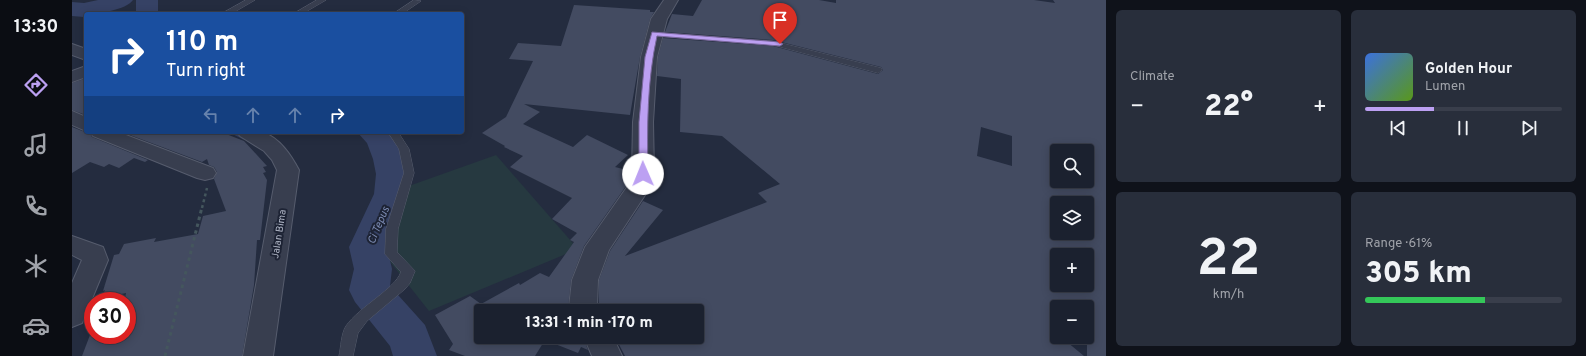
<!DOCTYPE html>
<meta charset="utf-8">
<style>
:root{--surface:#1b212f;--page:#282e3b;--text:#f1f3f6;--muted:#a0a3aa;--line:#393e4b;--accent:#bca0f2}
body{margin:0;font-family:Overpass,sans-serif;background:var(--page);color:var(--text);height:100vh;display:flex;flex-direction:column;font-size:15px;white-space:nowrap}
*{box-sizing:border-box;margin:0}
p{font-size:13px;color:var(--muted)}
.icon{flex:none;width:22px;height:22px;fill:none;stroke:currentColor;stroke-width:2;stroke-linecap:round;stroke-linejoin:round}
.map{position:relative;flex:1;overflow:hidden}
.sheet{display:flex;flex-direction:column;gap:10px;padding:10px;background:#0f121a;width:480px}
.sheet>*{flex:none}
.hud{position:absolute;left:12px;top:12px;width:380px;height:122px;border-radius:4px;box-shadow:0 2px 10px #0003,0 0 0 1px var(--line);background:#1a4fa0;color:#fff;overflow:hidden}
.fabs{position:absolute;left:978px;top:144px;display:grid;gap:8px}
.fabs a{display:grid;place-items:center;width:44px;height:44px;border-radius:4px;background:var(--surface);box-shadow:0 2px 10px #0003,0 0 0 1px var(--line);font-size:20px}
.speed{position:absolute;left:12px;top:292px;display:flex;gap:8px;font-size:20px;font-weight:700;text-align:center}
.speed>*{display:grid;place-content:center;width:52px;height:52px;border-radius:50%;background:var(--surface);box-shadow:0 2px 10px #0003,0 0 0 1px var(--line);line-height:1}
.speed .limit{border:6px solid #d22;background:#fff;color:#111}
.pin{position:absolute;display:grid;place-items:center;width:34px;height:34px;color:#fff;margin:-41px -17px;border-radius:50% 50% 50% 0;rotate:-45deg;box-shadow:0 0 4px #0007}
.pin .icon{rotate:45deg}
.me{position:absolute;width:44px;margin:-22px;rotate:359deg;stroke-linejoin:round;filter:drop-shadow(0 0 3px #0008)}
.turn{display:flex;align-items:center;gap:14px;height:84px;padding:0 16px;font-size:18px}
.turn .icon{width:52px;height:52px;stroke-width:2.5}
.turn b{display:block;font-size:28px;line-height:34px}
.lanes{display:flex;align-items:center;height:38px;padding:0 16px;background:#0003;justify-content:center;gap:20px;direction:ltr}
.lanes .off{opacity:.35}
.big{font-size:30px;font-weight:800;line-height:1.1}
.sheet .widget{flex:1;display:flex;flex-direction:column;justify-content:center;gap:6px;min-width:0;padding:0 14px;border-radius:6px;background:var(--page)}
.sheet .dial{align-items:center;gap:0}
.dial b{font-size:52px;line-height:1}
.song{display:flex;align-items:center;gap:12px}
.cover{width:48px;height:48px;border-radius:6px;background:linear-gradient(135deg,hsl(220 70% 55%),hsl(90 70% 35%))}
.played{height:4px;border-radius:2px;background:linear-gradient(90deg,var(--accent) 35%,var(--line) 35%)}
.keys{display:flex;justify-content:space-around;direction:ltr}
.heat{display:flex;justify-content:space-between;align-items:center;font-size:22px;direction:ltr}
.charge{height:6px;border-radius:3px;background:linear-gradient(90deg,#34c759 61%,var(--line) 0)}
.sheet .tiles{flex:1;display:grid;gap:10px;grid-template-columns:repeat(2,1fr)}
.trip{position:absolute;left:402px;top:304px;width:230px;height:40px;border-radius:4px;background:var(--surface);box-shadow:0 2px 10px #0003,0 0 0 1px var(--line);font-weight:800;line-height:40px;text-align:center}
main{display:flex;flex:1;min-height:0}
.tab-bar{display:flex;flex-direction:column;width:72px;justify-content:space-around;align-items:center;background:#0b0d13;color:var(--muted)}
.tab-bar .icon{width:28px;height:28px}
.tab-bar .current{color:var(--accent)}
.tab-bar b{font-size:18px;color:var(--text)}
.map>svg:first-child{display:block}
.green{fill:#263940}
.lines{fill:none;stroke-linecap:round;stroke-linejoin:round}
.stream{stroke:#364265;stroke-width:5}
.river{fill:#364265;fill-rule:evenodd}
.building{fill:#434b61;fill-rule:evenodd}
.service-casing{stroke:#565c6d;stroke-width:1}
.minor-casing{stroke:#565c6d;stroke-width:2}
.tertiary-casing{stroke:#565c6d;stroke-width:2}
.path-far1{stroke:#44565d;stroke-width:2.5;stroke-dasharray:3 3;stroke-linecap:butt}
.path{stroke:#44565d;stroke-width:3;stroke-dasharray:3.5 3.5;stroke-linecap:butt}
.service{fill:#383e4f;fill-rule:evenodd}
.minor{fill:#383e4f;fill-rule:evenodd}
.tertiary{fill:#383e4f;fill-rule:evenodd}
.route{fill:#bca0f2;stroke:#7a689d}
.labels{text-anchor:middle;stroke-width:4;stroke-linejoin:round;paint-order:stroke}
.street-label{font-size:10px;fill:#b4baca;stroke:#1d2334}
.water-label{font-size:11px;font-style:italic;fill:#7c8bb2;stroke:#1d2334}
</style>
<main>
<nav class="tab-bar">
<b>13:30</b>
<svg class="icon current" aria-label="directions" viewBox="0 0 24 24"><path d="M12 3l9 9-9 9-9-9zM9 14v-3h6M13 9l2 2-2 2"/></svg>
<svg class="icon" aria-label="music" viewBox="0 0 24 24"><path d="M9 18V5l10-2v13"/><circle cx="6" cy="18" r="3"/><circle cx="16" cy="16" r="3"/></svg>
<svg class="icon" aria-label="phone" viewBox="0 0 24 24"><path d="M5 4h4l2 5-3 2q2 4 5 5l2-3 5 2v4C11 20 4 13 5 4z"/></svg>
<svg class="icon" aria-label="climate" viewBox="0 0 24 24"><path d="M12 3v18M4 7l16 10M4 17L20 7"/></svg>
<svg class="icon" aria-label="car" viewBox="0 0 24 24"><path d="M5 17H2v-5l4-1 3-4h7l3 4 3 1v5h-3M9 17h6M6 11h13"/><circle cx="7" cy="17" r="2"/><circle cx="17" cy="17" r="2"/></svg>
</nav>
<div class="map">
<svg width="1034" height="356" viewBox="0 0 1034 356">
<rect width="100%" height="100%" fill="#242c3f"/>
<path class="green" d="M424,155L506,249L357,311L319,263L311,244L334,187Z"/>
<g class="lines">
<path class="stream" d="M162,132L172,137"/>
<path class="river" d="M26,0H61C54,10 26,14 14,14V16L12,17L0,16V2L12,3Z
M64,0H86V14H64Z
M285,132H319L333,159L336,174V194L315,247L320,269L318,286L353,325L365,356H321L318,346L283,302L277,290L282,269L277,247L302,194L304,174L301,159L295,143Z"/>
</g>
<path class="building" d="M630,0H747L764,3V0H962L983,3L981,0H1034V356H1015V307H985V337H989L1012,356H553L543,337H625V311H528L527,307V280L538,251L571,201L591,210L553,256L695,202L686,193L708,184L650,136L608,132L609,79L585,76L586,57L591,38L701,46L806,74L811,70L809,67L701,40L593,32L600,14L621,16ZM909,127L940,136V166L905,156ZM985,151H1015V187L993,181H985ZM985,203H1015V233H985ZM985,255H1015V285H985Z
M502,5L578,10V12H582L578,19L568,57L558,115L452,104L468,112L451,124L501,147L515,135L556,155L543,167L559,171V174L554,186L512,246L499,280L496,307L497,311H409V337H511L516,350L509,347L506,353L473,340L463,356H393L377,350L381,344L363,315L398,296L409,304L447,283L448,285L468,273L477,277L502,242L498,240L505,233L480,219L500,198L438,167L451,156L432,147L433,146L410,133L434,117L461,61L437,59L446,43L489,46Z
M12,79L14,80V115L0,110V83Z
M0,127L13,132H17L20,137L76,160L73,162L62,158L47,168L37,164L32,167L18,162L0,173Z
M50,132H149L172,141L195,166L191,167L194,172L191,173L195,180L188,240H185L182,285L170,356H10L18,335H55V298H53L54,293L30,298L33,290L31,291L42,255L47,254L52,244L84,238L82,242L126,234L131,216L154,211L142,179L145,172L142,167L137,165L135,159L130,162Z"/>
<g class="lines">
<defs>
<path id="service" d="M174,0H183L159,14H149Z
M245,0H254L230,14H221Z
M342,0L349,1L330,14H321Z
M579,32L701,41L809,68L810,70L806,73L701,45L582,36L578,34Z
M316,132H326L337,149L342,173L326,229L325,252L343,271L338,283L333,289L295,321L286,333L281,356H267C269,347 269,334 274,326C287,307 323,289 329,272L313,254L314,229L332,173L327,149Z"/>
<path id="minor" d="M592,0H606L595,19L585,57L581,122L582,174L577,189L537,250L526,280L525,307L527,311H499L497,307L500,280L513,247L555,187L560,174L561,122L569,57L579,19Z
M14,66V77L0,82V71Z
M0,111L14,117V131L0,125Z
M18,132H46L141,168L144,173L141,178L133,180L125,178L21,136Z
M0,236L31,247L36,260L10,323L0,327V283L10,260L0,255Z
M512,337H541L550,356H520Z"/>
<path id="tertiary" d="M0,44L14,49V60L0,55Z
M165,132C172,132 183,130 190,132C208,138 219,155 227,170L201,356H171L205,170L200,160L192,151L168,136Z"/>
</defs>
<use href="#service" class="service-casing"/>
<use href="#minor" class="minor-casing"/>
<use href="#tertiary" class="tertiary-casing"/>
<path class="path-far1" d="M130,208L135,188"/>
<path class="path" d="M93,356L130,207"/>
<use href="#service" class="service"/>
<use href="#minor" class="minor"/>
<use href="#tertiary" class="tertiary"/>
</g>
<path class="route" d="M580,32L708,42L711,44L708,46L585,36C575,81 575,128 576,174L571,177L567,174V122L573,57Z"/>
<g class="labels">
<g class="street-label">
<text transform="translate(206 234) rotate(-81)" y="4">Jalan Bima</text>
</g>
<g class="water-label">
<text transform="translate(306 225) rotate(-67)" y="4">Ci Tepus</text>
</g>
</g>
</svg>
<div class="fabs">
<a><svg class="icon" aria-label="search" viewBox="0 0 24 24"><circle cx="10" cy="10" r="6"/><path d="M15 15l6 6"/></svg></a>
<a><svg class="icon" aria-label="layers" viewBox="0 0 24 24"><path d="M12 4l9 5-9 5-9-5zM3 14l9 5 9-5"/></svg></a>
<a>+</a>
<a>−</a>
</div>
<div class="speed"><div class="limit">30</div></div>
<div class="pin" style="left:708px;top:44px;background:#d93025"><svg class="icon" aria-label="arrive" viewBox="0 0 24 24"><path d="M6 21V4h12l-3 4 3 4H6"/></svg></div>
<svg class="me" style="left:571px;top:174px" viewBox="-20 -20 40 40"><circle r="19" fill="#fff"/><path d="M0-13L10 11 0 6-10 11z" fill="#bca0f2"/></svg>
<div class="trip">13:31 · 1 min · 170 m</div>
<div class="hud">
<div class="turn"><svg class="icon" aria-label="right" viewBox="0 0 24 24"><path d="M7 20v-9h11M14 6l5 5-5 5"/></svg><div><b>110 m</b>Turn right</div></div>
<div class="lanes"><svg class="icon off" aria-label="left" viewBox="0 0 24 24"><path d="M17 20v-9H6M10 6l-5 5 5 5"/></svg><svg class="icon off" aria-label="ahead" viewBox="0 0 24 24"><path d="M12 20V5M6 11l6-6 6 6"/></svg><svg class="icon off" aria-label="ahead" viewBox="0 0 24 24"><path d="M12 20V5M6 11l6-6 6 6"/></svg><svg class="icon" aria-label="right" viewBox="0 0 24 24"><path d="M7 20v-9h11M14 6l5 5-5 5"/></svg></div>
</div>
</div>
<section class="sheet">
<div class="tiles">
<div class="widget"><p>Climate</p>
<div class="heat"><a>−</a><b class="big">22°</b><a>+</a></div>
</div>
<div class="widget">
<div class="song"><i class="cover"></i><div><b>Golden Hour</b><p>Lumen</p></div></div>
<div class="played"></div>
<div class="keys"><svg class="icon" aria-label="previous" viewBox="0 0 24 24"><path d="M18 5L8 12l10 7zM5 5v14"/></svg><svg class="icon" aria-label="pause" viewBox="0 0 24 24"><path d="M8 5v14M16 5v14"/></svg><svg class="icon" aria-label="next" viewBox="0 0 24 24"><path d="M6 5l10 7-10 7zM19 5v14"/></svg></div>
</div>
<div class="widget dial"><b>22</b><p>km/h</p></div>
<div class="widget"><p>Range · 61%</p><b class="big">305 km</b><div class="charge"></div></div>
</div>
</section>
</main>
